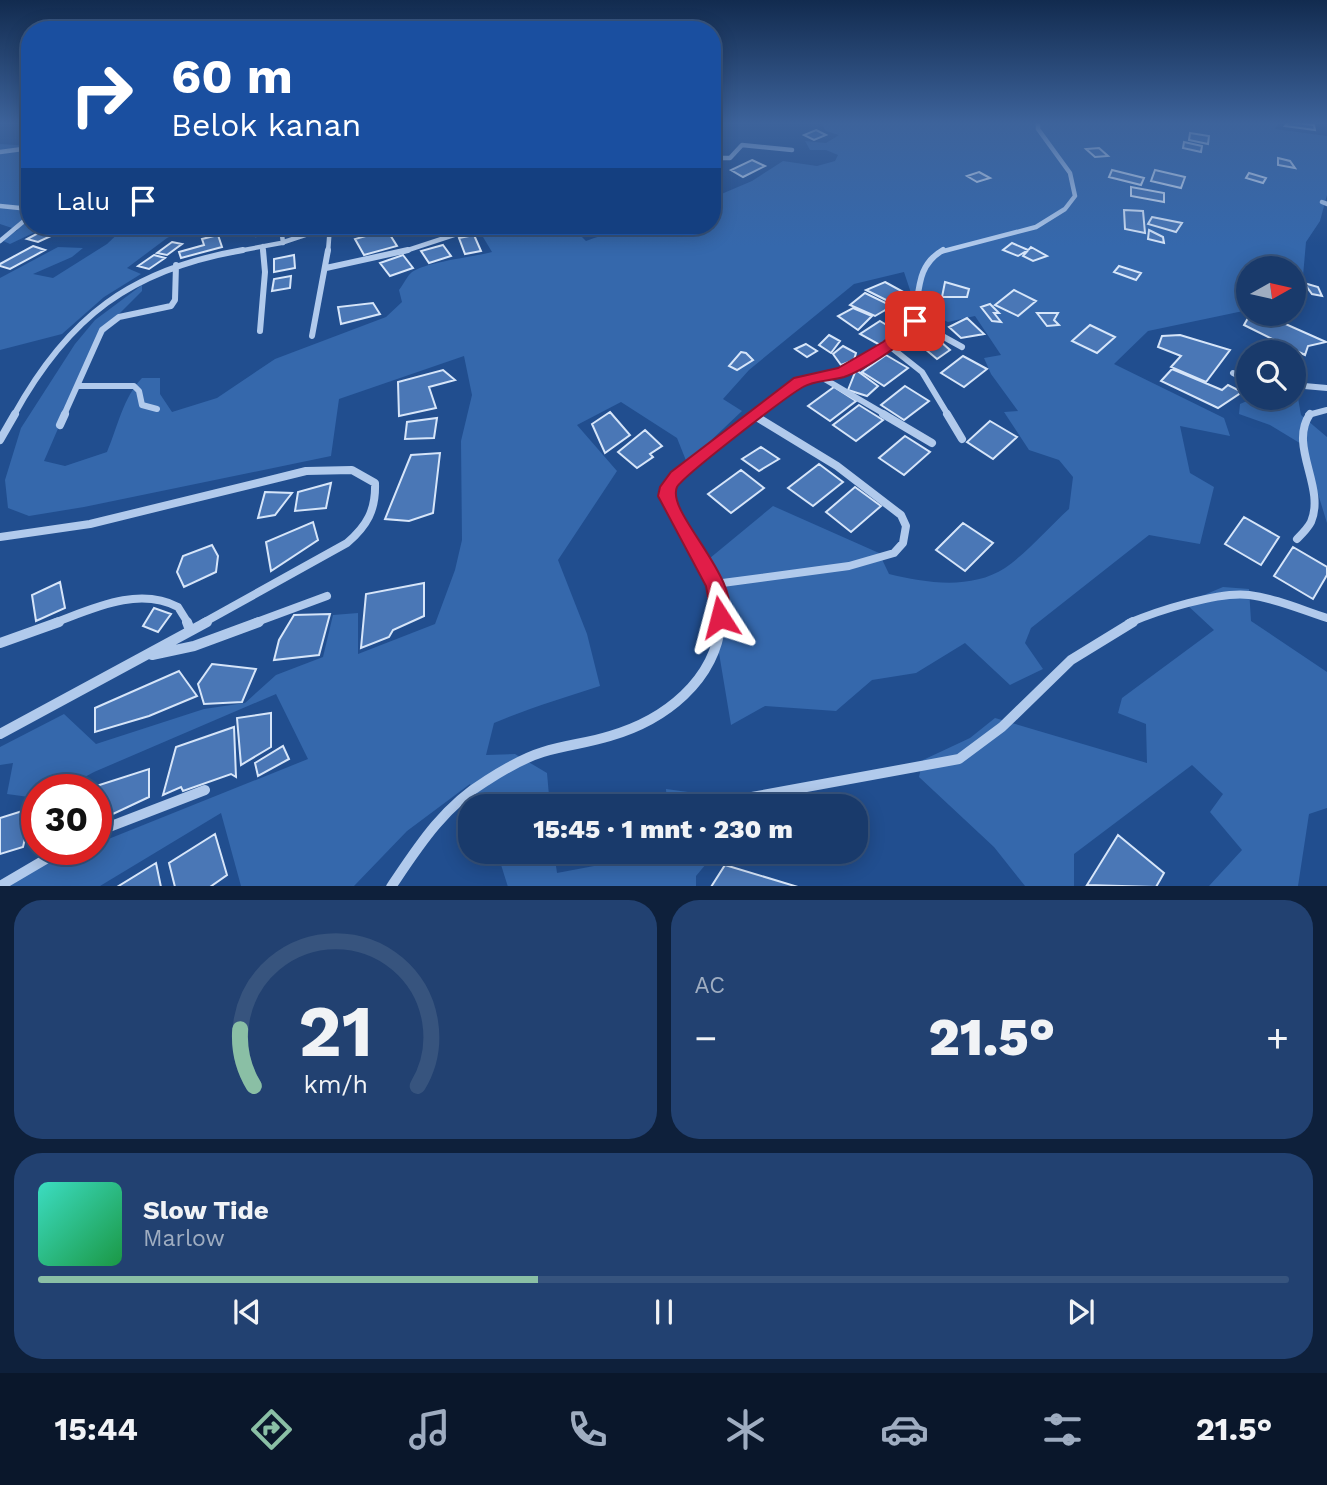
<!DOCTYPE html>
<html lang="id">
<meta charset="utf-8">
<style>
:root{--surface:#193a6b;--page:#224171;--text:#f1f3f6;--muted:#9fadc1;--line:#37547e;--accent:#8abfa5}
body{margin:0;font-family:"Work Sans",sans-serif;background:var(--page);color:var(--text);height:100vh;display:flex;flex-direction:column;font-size:26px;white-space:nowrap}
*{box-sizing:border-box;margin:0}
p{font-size:23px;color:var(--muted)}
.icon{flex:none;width:38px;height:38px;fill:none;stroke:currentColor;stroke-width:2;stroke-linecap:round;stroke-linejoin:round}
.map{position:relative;height:886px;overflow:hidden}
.side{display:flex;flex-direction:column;gap:14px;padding:14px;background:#0e203b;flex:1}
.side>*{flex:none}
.banner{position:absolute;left:21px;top:21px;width:700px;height:214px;border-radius:28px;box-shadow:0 4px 18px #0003,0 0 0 2px var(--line);background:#1a4fa0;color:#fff;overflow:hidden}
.needle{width:46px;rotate:82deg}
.controls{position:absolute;left:1236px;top:256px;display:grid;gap:14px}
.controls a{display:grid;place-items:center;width:70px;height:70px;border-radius:50%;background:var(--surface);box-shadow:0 4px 18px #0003,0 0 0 2px var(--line);font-size:35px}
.speed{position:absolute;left:21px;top:774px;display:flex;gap:14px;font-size:35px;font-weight:700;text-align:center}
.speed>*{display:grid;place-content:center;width:91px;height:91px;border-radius:50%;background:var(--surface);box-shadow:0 4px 18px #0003,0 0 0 2px var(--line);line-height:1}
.speed .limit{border:10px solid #d22;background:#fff;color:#111}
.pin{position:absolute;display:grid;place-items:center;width:60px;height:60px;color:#fff;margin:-30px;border-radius:14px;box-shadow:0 4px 10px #0006}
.me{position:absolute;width:77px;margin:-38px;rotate:351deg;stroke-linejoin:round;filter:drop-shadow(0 0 5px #0008)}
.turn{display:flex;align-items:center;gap:24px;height:147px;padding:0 35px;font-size:32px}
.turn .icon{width:91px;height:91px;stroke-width:2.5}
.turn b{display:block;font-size:49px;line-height:60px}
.then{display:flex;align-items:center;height:66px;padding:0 35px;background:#0003;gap:14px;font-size:26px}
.big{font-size:52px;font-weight:800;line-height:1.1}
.side .card{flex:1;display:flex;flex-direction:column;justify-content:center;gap:10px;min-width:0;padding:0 24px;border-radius:28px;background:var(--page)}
.side .dial{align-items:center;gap:0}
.dial svg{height:182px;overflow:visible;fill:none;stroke:var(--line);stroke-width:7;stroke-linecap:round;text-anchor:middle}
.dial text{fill:var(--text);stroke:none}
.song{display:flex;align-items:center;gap:21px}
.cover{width:84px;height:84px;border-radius:10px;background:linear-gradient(135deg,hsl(170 70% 55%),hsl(140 70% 35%))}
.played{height:7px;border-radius:4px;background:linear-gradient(90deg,var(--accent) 40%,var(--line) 40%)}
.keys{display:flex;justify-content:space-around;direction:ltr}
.heat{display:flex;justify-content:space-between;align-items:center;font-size:38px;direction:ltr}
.side .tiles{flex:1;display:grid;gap:14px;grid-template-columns:1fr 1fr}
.card:last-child{grid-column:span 2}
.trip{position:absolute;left:458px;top:794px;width:410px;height:70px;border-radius:28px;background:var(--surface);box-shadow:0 4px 18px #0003,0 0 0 2px var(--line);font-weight:800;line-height:70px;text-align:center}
.tab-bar{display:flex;height:112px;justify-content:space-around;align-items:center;background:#0a172b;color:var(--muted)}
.tab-bar .icon{width:49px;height:49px}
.tab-bar .current{color:var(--accent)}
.tab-bar b{font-size:32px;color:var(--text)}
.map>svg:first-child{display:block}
.green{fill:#3568ac}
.building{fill:#4a77b6;stroke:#d6e5f9;stroke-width:2}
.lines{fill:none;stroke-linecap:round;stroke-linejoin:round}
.minor-far3{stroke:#b1caec;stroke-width:4.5}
.minor-far2{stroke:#b1caec;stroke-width:6}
.minor-far1{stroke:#b1caec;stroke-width:8}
.minor{stroke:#b1caec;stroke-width:10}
.route{fill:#e11d48;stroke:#92132f;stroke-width:2}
</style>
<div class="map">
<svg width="1327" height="887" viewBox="0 0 1327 887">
<rect width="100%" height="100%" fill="#214e8f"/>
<path class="green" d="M820,122H1279L1275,129L1327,136V195L1320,221L1306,242L1303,276L1293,275V268H1248V310L1148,331L1114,364L1224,418L1230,436L1180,426L1190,473L1214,487L1200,544L1149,535L1031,628L1025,643L1043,669L1010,685L965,643L916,673L872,680L836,711L765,706L731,725L704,563L773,506L879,553L889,574C926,583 971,590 1005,568C1028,552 1048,528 1069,509L1073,477L1059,460L1029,450L1004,412L1018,411L991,374L984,358L1001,355L975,316L948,322L916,308L904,272L854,284L749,370L723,399L742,411L687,463L677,438L621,402L577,425L617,471L558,560L587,634L600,686C564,698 529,708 494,723L486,755L515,754L547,773L550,807H480L470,784L407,831L354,886H241L221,813L100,886H6C30,869 66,849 96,849V844L308,759L276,694L94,772L68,786L37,789V795L29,797L7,794L13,763L0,765V747L64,714L96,744L204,709L245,703L276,675L323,657L333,615L358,613V654L435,624L455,570L462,540L461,441L472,395L464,356L339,399L331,456L84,507L29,516L8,508L5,480L21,428L75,344L95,320L142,285V291L118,315L92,350L44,461L65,466L107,452C118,426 123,398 142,378H160V394L172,412L217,398L275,359L386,317L402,302L399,290C403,285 407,276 412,272C426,262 473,257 492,252L480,232L481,226H571L586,241C627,225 668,226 712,226V198L752,181L783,161L817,166L835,161L838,155L826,150H810L805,141L826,143L839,135L826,131Z
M0,144L30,146V226H48L10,244L1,240L18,230L0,224Z
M126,226H192L167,238L127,268L141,274L104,297L62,334L0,350V278L58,247L83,248L72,257L33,274L53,278L107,244Z
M1296,387L1301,415L1327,437V523L1303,445L1270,425L1239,414L1240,404L1256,397H1293V388Z
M1223,587L1249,589L1251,621L1327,672V808L1309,814L1298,886H1209L1242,850L1210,812L1223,794L1192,765L1074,854V887L1025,886L994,847L919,777L923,760L970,738L995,718L1147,763L1146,724L1118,713L1122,698L1214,630L1185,603Z
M666,789L732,798L731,807H667Z
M497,852H554L557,873L594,866L596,852H716L696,876V886L508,887Z"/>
<path class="building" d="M1289,122L1314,125L1315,130L1285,126Z
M816,130L826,135L814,140L804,135Z
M1190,133L1209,136L1208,144L1189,140Z
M1184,142L1202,146L1201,152L1183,148Z
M1099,148L1108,156L1095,157L1086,149Z
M1278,158L1290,161L1295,168L1278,165Z
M752,160L765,166L743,177L731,170Z
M1112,170L1144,178L1141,185L1109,177Z
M1155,170L1185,177L1181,188L1151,181Z
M979,172L990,178L977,182L967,176Z
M1249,173L1266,178L1263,183L1246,178Z
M1131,187L1164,193V202L1131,196Z
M1124,210L1143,211L1145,233L1125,229Z
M1152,217L1182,223L1176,232L1148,224Z
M250,226H272L275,228L256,236L245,227Z
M414,226H439L441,228L420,234Z
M387,230L397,246L364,255L355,239Z
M1149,230L1163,237L1164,243L1148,239Z
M42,231L53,235L38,242L27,239Z
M218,235L222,247L181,258L179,252L204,245L202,239Z
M474,235L481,251L465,254L459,238Z
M172,242L182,244L167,255L157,253Z
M1012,243L1028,250L1018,256L1003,250Z
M443,245L451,256L429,263L421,251Z
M33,246L45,250L10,269L0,266V264Z
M1031,247L1047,256L1033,261L1023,256Z
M154,255L165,258L149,269L138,266Z
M294,255L295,268L274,272V259Z
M403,255L413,268L390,276L380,263Z
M1119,266L1141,273L1136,280L1114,272Z
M291,276L290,288L272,291L274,279Z
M885,282L909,295L894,304L866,290Z
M945,282L969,289L967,297H942Z
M1304,283L1318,287L1322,296L1312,294Z
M1014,290L1036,301L1018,316L995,305Z
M865,293L892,306L875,316L850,305Z
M373,303L380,314L341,324L338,307Z
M990,304L999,313H994L1001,322L992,321L981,307Z
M898,305L903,310L895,318L889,315L887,311Z
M853,308L872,316L858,330L838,316Z
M1037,313H1058L1054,320L1059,325L1047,326Z
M1265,315L1326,342L1308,346L1305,355L1244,325L1248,318Z
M967,318L984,334L961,338L949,327Z
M880,321L898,332L880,345L860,334Z
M1090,325L1115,337L1097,353L1072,341Z
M919,333L925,338L933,335L950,350L937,359L912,338Z
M829,335L840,341L831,353L819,345Z
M1180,335L1230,350L1206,382L1171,367L1181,356L1158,347L1162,336Z
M806,344L817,351L807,357L795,349Z
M843,346L856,353L854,360L841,365L833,354Z
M741,352L746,353L753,360L737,370L729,366Z
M886,355L908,368L884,386L862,372Z
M963,356L987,369L964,387L941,373Z
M1172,369L1222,390L1228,385L1242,392L1218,408L1161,381Z
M443,370L455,380L429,387L436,408L399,416L398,382Z
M856,370L878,386L867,396L848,390Z
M905,386L929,401L904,420L881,405Z
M834,387L856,401L830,421L808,406Z
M859,405L883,420L856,441L833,425Z
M610,412L630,435L605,453L592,424Z
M437,418L434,438L405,439L407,422Z
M990,421L1017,437L993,459L967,442Z
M645,430L662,446L650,454L653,457L637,468L618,452Z
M905,436L930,452L904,475L879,458Z
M761,447L779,459L759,471L742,459Z
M440,453L433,513L409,521L385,519L411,455Z
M819,464L843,482L813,506L788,488Z
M741,470L764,488L731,513L708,494Z
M331,483L326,508L295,511L298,492Z
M855,487L881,506L851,532L826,512Z
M265,492L292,493L275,515L258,518Z
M1244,517L1279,537L1261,565L1225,544Z
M313,522L318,540L271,571L266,542Z
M963,523L993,543L965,571L936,550Z
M212,545L218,556L216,572L184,587L177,572L183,556Z
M1293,547L1327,567V575L1313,599L1274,576Z
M60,582L65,608L36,621L32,595Z
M424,583V616L393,630L389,637L361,648L366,594Z
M154,608L171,614L158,632L143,626Z
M330,614L319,655L274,660L279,640L294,615Z
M212,664L256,669L242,702L204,704L198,684Z
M179,671L197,696L149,716L95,732V708Z
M271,713V747L241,765L237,718Z
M234,727L236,777L231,774L183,791L181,787L163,795L176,747Z
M283,746L289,759L258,776L255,763Z
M149,769V797L96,822V789H87Z
M32,808L23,847L0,854V818Z
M215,834L227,875L210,887H175L169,863Z
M1118,835L1164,873L1156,887L1087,885Z
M156,863L161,887H117Z
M725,865L798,887H711Z"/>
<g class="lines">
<path class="minor-far3" d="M0,152L30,148
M712,158H730L742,145L792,150
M1322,202L1327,204
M0,206L30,209
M281,226L283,243
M0,241L30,216
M263,246V252
M233,252L281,243L332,226
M328,252L330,226
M402,252L469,230
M940,252L1036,227L1065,209L1075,196L1070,173L1038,129V122"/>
<path class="minor-far2" d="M326,268L408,250
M915,321L962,347
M260,331L265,272L263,250
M312,336L328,250
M888,345L922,372L948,415
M1233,373L1248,380
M821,377L886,415
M1293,385L1327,388
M77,386H134L139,391L142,405L157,409
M14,415C68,317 131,269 243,250
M64,415L102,330L119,317L171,306L175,300L176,265
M752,415L800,382L841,373L860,364L912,327C921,298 913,267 943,250
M1308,415L1327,410"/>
<path class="minor-far1" d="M883,414L932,443
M947,414L962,439
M60,425L65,414
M0,440L15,414
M0,537L90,524L306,471L352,470L375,483C376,510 367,526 347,543L203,623
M1297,539C1302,534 1308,528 1311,522C1326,487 1288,446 1310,414
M715,584L849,566L894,553L903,543L906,526L901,515L837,466L755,416
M54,623C92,609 138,586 178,607L188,623
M254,623L327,596
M721,623C720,590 702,560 685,532C678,519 669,507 667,492C675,471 735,429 755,414
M1129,623C1157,611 1219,591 1249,595C1275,598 1302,610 1327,618"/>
<path class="minor" d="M187,622L190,630
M0,643L59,622
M152,655L194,646L259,622
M0,734L207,622
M752,797L959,759L1002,727L1071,660L1133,622
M96,832L205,790
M0,886L63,849
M391,887C418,847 443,807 486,781C503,770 523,758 543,752C565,745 588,743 610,736C665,720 715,681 721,622"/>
</g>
<linearGradient id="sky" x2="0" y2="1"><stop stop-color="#122b4f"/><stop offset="0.5" stop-color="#3d639b"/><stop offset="1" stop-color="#3d639b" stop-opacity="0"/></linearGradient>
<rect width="1327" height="246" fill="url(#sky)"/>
<path class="route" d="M915,317L922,321C915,338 862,371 844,377C831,381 814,380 803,387C787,396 683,476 677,487C665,513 746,581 727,623L720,626L713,623L706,586L658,496L660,487L671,472L794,378L838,368L883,342Z"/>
</svg>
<div class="controls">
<a><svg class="needle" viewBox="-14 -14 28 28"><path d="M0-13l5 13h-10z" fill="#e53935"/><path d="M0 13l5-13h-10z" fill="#9fadc1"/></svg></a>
<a><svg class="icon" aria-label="search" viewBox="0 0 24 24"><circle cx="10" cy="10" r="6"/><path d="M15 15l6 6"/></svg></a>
</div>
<div class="speed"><div class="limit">30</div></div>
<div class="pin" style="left:915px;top:321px;background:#d93025"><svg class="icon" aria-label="arrive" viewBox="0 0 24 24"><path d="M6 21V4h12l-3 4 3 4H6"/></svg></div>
<svg class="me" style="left:720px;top:617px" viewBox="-20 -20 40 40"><path d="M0-17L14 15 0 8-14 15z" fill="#e11d48" stroke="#fff" stroke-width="4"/></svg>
<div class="trip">15:45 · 1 mnt · 230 m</div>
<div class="banner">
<div class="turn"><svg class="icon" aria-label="right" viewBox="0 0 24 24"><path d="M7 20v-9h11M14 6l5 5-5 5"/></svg><div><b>60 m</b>Belok kanan</div></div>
<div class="then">Lalu<svg class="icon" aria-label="arrive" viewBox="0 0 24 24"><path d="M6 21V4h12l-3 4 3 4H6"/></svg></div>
</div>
</div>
<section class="side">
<div class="tiles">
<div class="card dial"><svg viewBox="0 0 100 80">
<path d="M14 69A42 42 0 1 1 86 69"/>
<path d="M14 69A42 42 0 0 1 8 44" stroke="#8abfa5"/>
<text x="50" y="56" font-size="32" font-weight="700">21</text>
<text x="50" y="72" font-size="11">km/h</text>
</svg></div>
<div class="card"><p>AC</p>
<div class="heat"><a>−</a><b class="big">21.5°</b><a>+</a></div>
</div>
<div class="card">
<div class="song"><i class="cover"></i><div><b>Slow Tide</b><p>Marlow</p></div></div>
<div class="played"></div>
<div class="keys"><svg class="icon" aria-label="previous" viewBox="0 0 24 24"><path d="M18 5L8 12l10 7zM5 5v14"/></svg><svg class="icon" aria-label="pause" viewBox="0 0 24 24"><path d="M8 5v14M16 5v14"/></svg><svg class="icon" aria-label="next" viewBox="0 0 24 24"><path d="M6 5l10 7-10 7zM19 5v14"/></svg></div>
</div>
</div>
</section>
<nav class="tab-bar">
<b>15:44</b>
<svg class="icon current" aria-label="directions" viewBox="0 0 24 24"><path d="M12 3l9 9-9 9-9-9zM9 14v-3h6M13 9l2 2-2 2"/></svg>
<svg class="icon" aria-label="music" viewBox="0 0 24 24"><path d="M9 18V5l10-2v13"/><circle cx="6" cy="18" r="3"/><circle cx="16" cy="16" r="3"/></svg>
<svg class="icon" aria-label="phone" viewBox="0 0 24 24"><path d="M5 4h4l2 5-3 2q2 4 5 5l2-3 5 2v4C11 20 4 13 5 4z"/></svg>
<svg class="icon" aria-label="climate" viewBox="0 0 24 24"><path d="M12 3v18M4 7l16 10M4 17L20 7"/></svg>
<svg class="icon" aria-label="car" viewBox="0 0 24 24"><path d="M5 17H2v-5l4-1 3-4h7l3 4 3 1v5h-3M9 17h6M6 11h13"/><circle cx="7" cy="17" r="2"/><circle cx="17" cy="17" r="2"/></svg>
<svg class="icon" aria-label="filters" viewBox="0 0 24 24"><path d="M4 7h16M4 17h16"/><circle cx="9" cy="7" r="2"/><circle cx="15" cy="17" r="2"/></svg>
<b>21.5°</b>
</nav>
